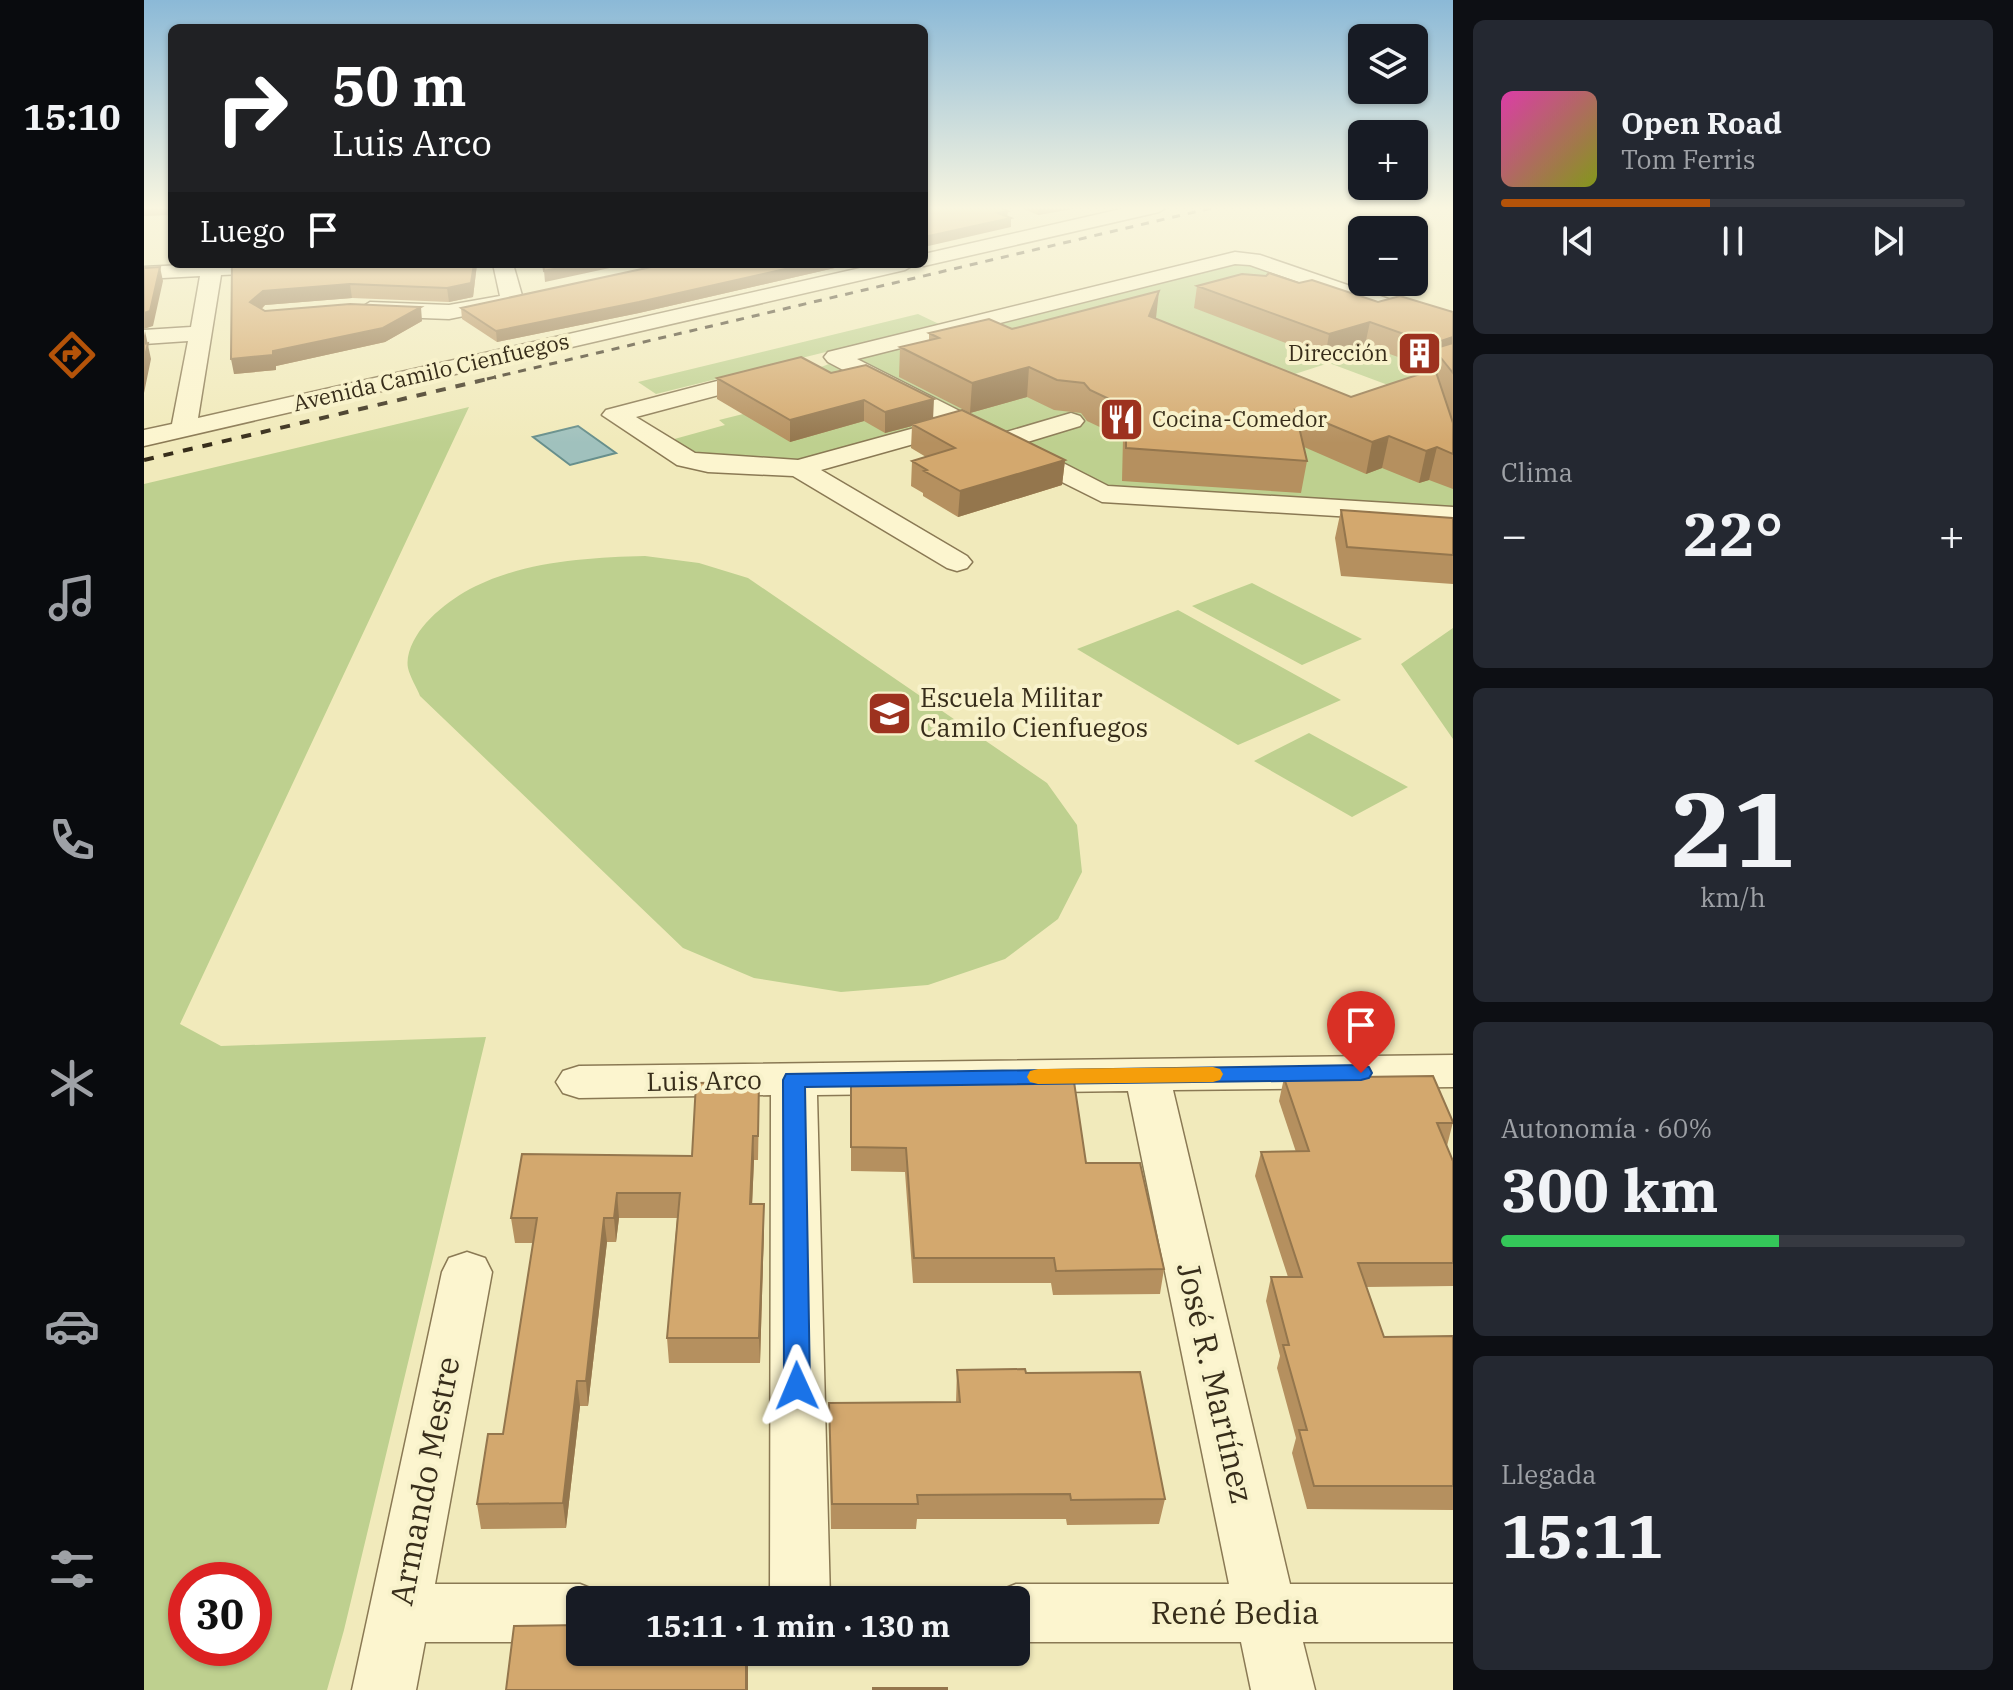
<!DOCTYPE html>
<html lang="es">
<meta charset="utf-8">
<style>
:root{--surface:#171b24;--page:#242831;--text:#f1f3f6;--muted:#9ea1a6;--line:#363941;--accent:#b45309}
body{margin:0;font-family:"IBM Plex Serif",serif;background:var(--page);color:var(--text);height:100vh;display:flex;flex-direction:column;font-size:30px;white-space:nowrap}
*{box-sizing:border-box;margin:0}
p{font-size:26px;color:var(--muted)}
.icon{flex:none;width:44px;height:44px;fill:none;stroke:currentColor;stroke-width:2;stroke-linecap:round;stroke-linejoin:round}
.map{position:relative;flex:1;overflow:hidden}
.details{display:flex;flex-direction:column;gap:20px;padding:20px;background:#0d0f14;width:560px}
.details>*{flex:none}
.guide{position:absolute;left:24px;top:24px;width:760px;height:244px;border-radius:12px;box-shadow:0 2px 6px #0004;background:#202124;color:#fff;overflow:hidden}
.fabs{position:absolute;left:1204px;top:24px;display:grid;gap:16px}
.fabs a{display:grid;place-items:center;width:80px;height:80px;border-radius:12px;background:var(--surface);box-shadow:0 2px 6px #0004;font-size:40px}
.speed{position:absolute;left:24px;top:1562px;display:flex;gap:16px;font-size:40px;font-weight:700;text-align:center}
.speed>*{display:grid;place-content:center;width:104px;height:104px;border-radius:50%;background:var(--surface);box-shadow:0 2px 6px #0004;line-height:1}
.speed .limit{border:12px solid #d22;background:#fff;color:#111}
.pin{position:absolute;display:grid;place-items:center;width:68px;height:68px;color:#fff;margin:-82px -34px;border-radius:50% 50% 50% 0;rotate:-45deg;box-shadow:0 0 8px #0007}
.pin .icon{rotate:45deg}
.me{position:absolute;width:88px;margin:-44px;rotate:359deg;stroke-linejoin:round;filter:drop-shadow(0 0 6px #0008)}
.turn{display:flex;align-items:center;gap:28px;height:168px;padding:0 32px;font-size:36px}
.turn .icon{width:104px;height:104px;stroke-width:2.5}
.turn b{display:block;font-size:56px;line-height:68px}
.then{display:flex;align-items:center;height:76px;padding:0 32px;background:#0003;gap:16px;font-size:30px}
.big{font-size:60px;font-weight:800;line-height:1.1}
.details .widget{flex:1;display:flex;flex-direction:column;justify-content:center;gap:12px;min-width:0;padding:0 28px;border-radius:12px;background:var(--page)}
.details .dial{align-items:center;gap:0}
.dial b{font-size:104px;line-height:1}
.song{display:flex;align-items:center;gap:24px}
.cover{width:96px;height:96px;border-radius:12px;background:linear-gradient(135deg,hsl(320 70% 55%),hsl(70 70% 35%))}
.played{height:8px;border-radius:4px;background:linear-gradient(90deg,var(--accent) 45%,var(--line) 45%)}
.keys{display:flex;justify-content:space-around;direction:ltr}
.heat{display:flex;justify-content:space-between;align-items:center;font-size:44px;direction:ltr}
.charge{height:12px;border-radius:6px;background:linear-gradient(90deg,#34c759 60%,var(--line) 0)}
.trip{position:absolute;left:422px;top:1586px;width:464px;height:80px;border-radius:12px;background:var(--surface);box-shadow:0 2px 6px #0004;font-weight:800;line-height:80px;text-align:center}
main{display:flex;flex:1;min-height:0}
.dock{display:flex;flex-direction:column;width:144px;justify-content:space-around;align-items:center;background:#090b0e;color:var(--muted)}
.dock .icon{width:56px;height:56px}
.dock .current{color:var(--accent)}
.dock b{font-size:36px;color:var(--text)}
.map>svg:first-child{display:block}
.green{fill:#bed08f;fill-rule:evenodd}
.water{fill:#a0c1bd;stroke:#678f8c;stroke-width:2}
.lines{fill:none;stroke-linecap:round;stroke-linejoin:round}
.minor-casing{stroke:#8a7954;stroke-width:3}
.minor{fill:#fcf5cf;fill-rule:evenodd}
.rail-far1{stroke:#372d1a;stroke-width:3;stroke-dasharray:8 8;stroke-linecap:butt}
.rail{stroke:#372d1a;stroke-width:4;stroke-dasharray:10 10;stroke-linecap:butt}
.wall{fill:#b5905f}
.shaded-wall{fill:#94764d}
.building{fill:#d3a86e;stroke:#94764d;stroke-width:2}
.route{fill:#1a73e8;stroke:#114b97;stroke-width:2}
.slow{fill:#f59e0b}
.labels{text-anchor:middle;stroke-width:8;stroke-linejoin:round;paint-order:stroke}
.far-poi-label{font-size:22px;fill:#372d1a;stroke:#f8f2cb;text-anchor:end}
.far-street-label{font-size:22px;fill:#372d1a;stroke:#f8f2cb}
.poi-label{font-size:26px;fill:#372d1a;stroke:#f8f2cb;text-anchor:start}
.street-label{font-size:26px;fill:#372d1a;stroke:#f8f2cb}
.near-street-label{font-size:32px;fill:#372d1a;stroke:#f8f2cb}
</style>
<main>
<nav class="dock">
<b>15:10</b>
<svg class="icon current" aria-label="directions" viewBox="0 0 24 24"><path d="M12 3l9 9-9 9-9-9zM9 14v-3h6M13 9l2 2-2 2"/></svg>
<svg class="icon" aria-label="music" viewBox="0 0 24 24"><path d="M9 18V5l10-2v13"/><circle cx="6" cy="18" r="3"/><circle cx="16" cy="16" r="3"/></svg>
<svg class="icon" aria-label="phone" viewBox="0 0 24 24"><path d="M5 4h4l2 5-3 2q2 4 5 5l2-3 5 2v4C11 20 4 13 5 4z"/></svg>
<svg class="icon" aria-label="climate" viewBox="0 0 24 24"><path d="M12 3v18M4 7l16 10M4 17L20 7"/></svg>
<svg class="icon" aria-label="car" viewBox="0 0 24 24"><path d="M5 17H2v-5l4-1 3-4h7l3 4 3 1v5h-3M9 17h6M6 11h13"/><circle cx="7" cy="17" r="2"/><circle cx="17" cy="17" r="2"/></svg>
<svg class="icon" aria-label="filters" viewBox="0 0 24 24"><path d="M4 7h16M4 17h16"/><circle cx="9" cy="7" r="2"/><circle cx="15" cy="17" r="2"/></svg>
</nav>
<div class="map">
<svg width="1309" height="1690" viewBox="0 0 1309 1690">
<rect width="100%" height="100%" fill="#f1eabb"/>
<path class="green" d="M1091,258L1309,329V515L958,494L818,423L655,468L564,464L516,443L581,425L575,420L683,393L655,375L696,360ZM1185,363L1244,385L1168,411L1110,387Z
M774,314L795,324L512,394L494,382Z
M325,407L36,1024L77,1046L342,1037L200,1630L183,1690H0V484ZM42,1580H110V1648H42Z
M501,556L555,563L604,578L903,783L933,825L938,872L914,919L861,959L784,985L697,992L610,978L539,948L276,696C273,688 266,677 264,668C261,653 272,634 282,623C336,564 425,558 501,556Z
M1108,583L1218,639L1158,665L1048,606Z
M1034,610L1197,700L1094,745L933,649Z
M1309,628V739L1257,664Z
M1165,733L1264,787L1208,817L1110,761Z"/>
<path class="water" d="M434,426L472,453L426,465L389,437Z"/>
<g class="lines">
<defs>
<path id="minor" d="M990,206H1024L1015,212L780,266L773,264H780V254Z
M1091,252L1116,255L1309,321V336L1106,265L1091,264L713,359L859,433L927,413L936,416L940,421L936,426L880,443L964,486L1309,507V523L958,502L816,431L677,470L823,556L828,562L823,568L813,571L803,568L649,476L564,472L533,465L458,415L462,410L623,368L631,370L635,375L631,380L492,417L551,453L654,460L796,421L684,362L680,357L684,352Z
M58,264H195L185,270L77,275L54,418L734,264H771L761,270L0,446V430L28,424L44,341L0,344V330L47,327L56,276L0,279V267Z
M349,264H369L379,299L375,305L305,319L226,316L215,309L226,302L305,305L356,296Z
M1309,1055V1087L1029,1090L1146,1584H1309V1642H1159L1171,1690H1107L1097,1642H872V1600H847L850,1593L872,1584H1085L984,1091L673,1095L686,1600H626L627,1095L435,1098L419,1093L412,1082L419,1071L435,1066Z
M323,1252L341,1258L348,1272L291,1584H436L458,1593L461,1600H436V1642H281L272,1690H208L298,1272L305,1258Z"/>
</defs>
<use href="#minor" class="minor-casing"/>
<use href="#minor" class="minor"/>
<path class="rail-far1" d="M343,379L1076,206"/>
<path class="rail" d="M0,460L352,377"/>
</g>
<path class="wall" d="M873,206H945L894,215Z
M88,264H333L329,297L305,302L208,298L121,305L118,309L121,311L278,321L241,342L132,366V370L90,374Z
M521,264H708L495,313L353,342L318,319L317,308Z
M1155,283L1234,302L1309,312V489L1285,480L1275,483L1238,468L1222,474L1160,447L1163,461L1157,493L978,481L979,438L943,421L937,413L910,410L883,397L826,413L755,377L756,347L785,340V333L1011,319L1207,397L1274,375L1276,365L1221,345L1181,358L1050,308L1053,286Z
M687,373L789,418L921,460L918,485L814,517L779,496V493L767,486L768,461L782,457L767,448L768,426L741,433L720,421L646,442L573,399V378Z
M1197,510L1309,518V584L1197,576L1191,538Z
M879,1074L1020,1269L1016,1294L909,1295L907,1283H769L761,1172L707,1171V1101L878,1080Z
M1140,1078L1309,1122L1303,1146L1309,1161V1286L1222,1287L1240,1337L1309,1336V1510L1163,1509L1148,1453L1152,1438L1133,1368L1136,1356L1122,1301L1127,1277H1144L1111,1176L1117,1152H1152L1135,1101Z
M615,1106L614,1160H610L608,1204H620V1229L616,1363H525L523,1338L533,1218H475L472,1242H463L444,1406H436L422,1528L337,1529L333,1504L359,1434L389,1243H371L367,1218L548,1156Z
M813,1370L882,1373L1021,1499L1015,1524L923,1525L922,1519H773L772,1529H687L685,1403L812,1402Z"/>
<path class="shaded-wall" d="M0,206H28V215L0,216Z
M895,206H945L894,215Z
M864,211L863,218H867V227L780,247V237L854,213Z
M330,264H333L329,297L305,302L303,288Z
M434,264H484L401,282L400,271Z
M663,264H708L495,313L353,342L352,331Z
M16,267L19,281L9,326L0,329V313Z
M206,284L208,298L121,305L109,316L106,302L119,291Z
M1015,291L1012,318L1001,345L1005,316Z
M277,307L278,321L241,342L132,366V370L90,374L87,359L129,351Z
M1226,322L1221,345L1181,358L1185,334Z
M1,331L7,359L0,393V336Z
M1309,337V360L1297,358L1286,355L1288,344Z
M885,367L883,397L826,413L828,383Z
M790,399L789,420L768,424V426L741,433V412Z
M720,400V421L646,442V420Z
M1245,436L1238,468L1222,474L1228,442Z
M1293,447L1285,480L1275,483L1282,451Z
M921,460L918,485L814,517L816,491Z
M609,1136L610,1160L607,1229L606,1204Z
M473,1193L475,1218L472,1242L470,1218Z
M620,1204V1229L616,1363L615,1338Z
M460,1218L463,1242L444,1406L442,1381Z
M433,1381L436,1406L422,1528L419,1503Z
M602,1652H604V1690H602Z"/>
<path class="building" d="M780,206H854L864,211L854,213L867,218L780,237Z
M88,264H330L327,283L303,288L206,284L119,291L106,302L121,311L206,304L277,307L239,328L129,351V355L87,359Z
M399,264H434L400,271Z
M521,264H663L495,302L352,331L317,308Z
M16,267L6,311L0,313V268Z
M1125,273L1155,283L1168,280L1234,302L1256,296L1309,312V337L1288,344L1226,322L1185,334L1053,286L1098,274L1122,276Z
M1015,291L1005,316L1207,397L1291,369L1309,423V454L1293,447L1282,451L1245,436L1228,442L1151,410L1163,461L982,448V407L946,390L940,383L913,380L885,367L828,383L756,347L795,338L785,333L845,319L868,329Z
M4,343L0,361V344Z
M1309,343V373L1297,358L1279,352Z
M657,357L687,373L722,365L790,399L741,412L720,400L646,420L573,378Z
M818,410L921,460L816,491L780,471L783,470L768,461L811,448L768,424Z
M1197,510L1309,518V555L1203,547Z
M879,1074L929,1075L942,1163H996L1020,1269L912,1271L910,1258H770L762,1148L707,1147V1077L879,1080Z
M1289,1076L1309,1122V1123H1293L1309,1161V1263H1214L1240,1337L1309,1336V1486H1170L1155,1430H1163L1139,1345H1145L1127,1277H1158L1117,1152L1165,1151L1140,1078Z
M615,1082L614,1136H609L606,1204H620L615,1338H523L536,1193H473L470,1218H460L442,1381H433L419,1503L333,1504L344,1434H359L393,1218H367L378,1154L548,1156L552,1083Z
M881,1369L882,1373L996,1372L1021,1499L927,1500L926,1494L773,1495L774,1504H688L685,1403L816,1402L813,1370Z
M436,1625V1652H602V1690H362L370,1626Z
M729,1688H803V1690H729Z"/>
<linearGradient id="sky" x2="0" y2="1"><stop stop-color="#8bb9d7"/><stop offset="0.47" stop-color="#f9f6e0"/><stop offset="1" stop-color="#f9f6e0" stop-opacity="0"/></linearGradient>
<rect width="1309" height="443" fill="url(#sky)"/>
<path class="route" d="M1217,1065L1225,1067L1228,1073L1225,1078L1217,1080L661,1087L666,1386L662,1394L653,1397L644,1394L640,1386L639,1080L642,1074Z"/>
<path class="slow" d="M1069,1067L1076,1069L1079,1074L1076,1080L1069,1082L894,1084L886,1082L883,1077L886,1071L894,1069Z"/>
<defs>
<symbol id="building-square" viewBox="-11 -11 22 22"><rect x="-9" y="-9" width="18" height="18" rx="4" fill="#9d321f" stroke="#f8f2cb"/><path d="M-4-6H4V6H1V3H-1V6H-4ZM-2.5-4.3h1.7v1.8h-1.7ZM.8-4.3h1.7v1.8H.8ZM-2.5-1h1.7V.8h-1.7ZM.8-1h1.7V.8H.8Z" fill="#fff"/></symbol>
<symbol id="restaurant-square" viewBox="-11 -11 22 22"><rect x="-9" y="-9" width="18" height="18" rx="4" fill="#9d321f" stroke="#f8f2cb"/><path d="M-5-6h1v4h1v-4h1v4h1v-4h1v5L-1.5 .5V6h-2V.5L-5-1ZM5-6V6H3V1.5H1.5Q1.5-4 5-6Z" fill="#fff"/></symbol>
<symbol id="school-square" viewBox="-11 -11 22 22"><rect x="-9" y="-9" width="18" height="18" rx="4" fill="#9d321f" stroke="#f8f2cb"/><path d="M0-5L7-2L0 1L-7-2ZM-4 1L0 2.5L4 1V4Q0 6-4 4Z" fill="#fff"/></symbol>
</defs>
<g fill-rule="evenodd">
<use href="#building-square" x="1250" y="328" width="51" height="51"/>
<use href="#restaurant-square" x="952" y="394" width="51" height="51"/>
<use href="#school-square" x="720" y="688" width="51" height="51"/>
</g>
<g class="labels">
<g class="far-poi-label">
<text x="1244" y="361">Dirección</text>
<text x="1008" y="427" text-anchor="start">Cocina-Comedor</text>
</g>
<g class="far-street-label">
<text transform="translate(287 372) rotate(-13)" y="8">Avenida Camilo Cienfuegos</text>
</g>
<g class="poi-label">
<text x="776" y="707">Escuela Militar<tspan x="776" dy="30">Camilo Cienfuegos</tspan></text>
</g>
<g class="street-label">
<text transform="translate(560 1081) rotate(-1)" y="9">Luis Arco</text>
</g>
<g class="near-street-label">
<text transform="translate(1071 1383) rotate(77)" y="11">José R. Martínez</text>
<text transform="translate(281 1481) rotate(-79)" y="11">Armando Mestre</text>
<text x="1091" y="1624">René Bedia</text>
</g>
</g>
</svg>
<div class="fabs">
<a><svg class="icon" aria-label="layers" viewBox="0 0 24 24"><path d="M12 4l9 5-9 5-9-5zM3 14l9 5 9-5"/></svg></a>
<a>+</a>
<a>−</a>
</div>
<div class="speed"><div class="limit">30</div></div>
<div class="pin" style="left:1217px;top:1073px;background:#d93025"><svg class="icon" aria-label="arrive" viewBox="0 0 24 24"><path d="M6 21V4h12l-3 4 3 4H6"/></svg></div>
<svg class="me" style="left:653px;top:1386px" viewBox="-20 -20 40 40"><path d="M0-17L14 15 0 8-14 15z" fill="#1a73e8" stroke="#fff" stroke-width="4"/></svg>
<div class="trip">15:11 · 1 min · 130 m</div>
<div class="guide">
<div class="turn"><svg class="icon" aria-label="right" viewBox="0 0 24 24"><path d="M7 20v-9h11M14 6l5 5-5 5"/></svg><div><b>50 m</b>Luis Arco</div></div>
<div class="then">Luego<svg class="icon" aria-label="arrive" viewBox="0 0 24 24"><path d="M6 21V4h12l-3 4 3 4H6"/></svg></div>
</div>
</div>
<section class="details">
<div class="widget">
<div class="song"><i class="cover"></i><div><b>Open Road</b><p>Tom Ferris</p></div></div>
<div class="played"></div>
<div class="keys"><svg class="icon" aria-label="previous" viewBox="0 0 24 24"><path d="M18 5L8 12l10 7zM5 5v14"/></svg><svg class="icon" aria-label="pause" viewBox="0 0 24 24"><path d="M8 5v14M16 5v14"/></svg><svg class="icon" aria-label="next" viewBox="0 0 24 24"><path d="M6 5l10 7-10 7zM19 5v14"/></svg></div>
</div>
<div class="widget"><p>Clima</p>
<div class="heat"><a>−</a><b class="big">22°</b><a>+</a></div>
</div>
<div class="widget dial"><b>21</b><p>km/h</p></div>
<div class="widget"><p>Autonomía · 60%</p><b class="big">300 km</b><div class="charge"></div></div>
<div class="widget"><p>Llegada</p><b class="big">15:11</b></div>
</section>
</main>
